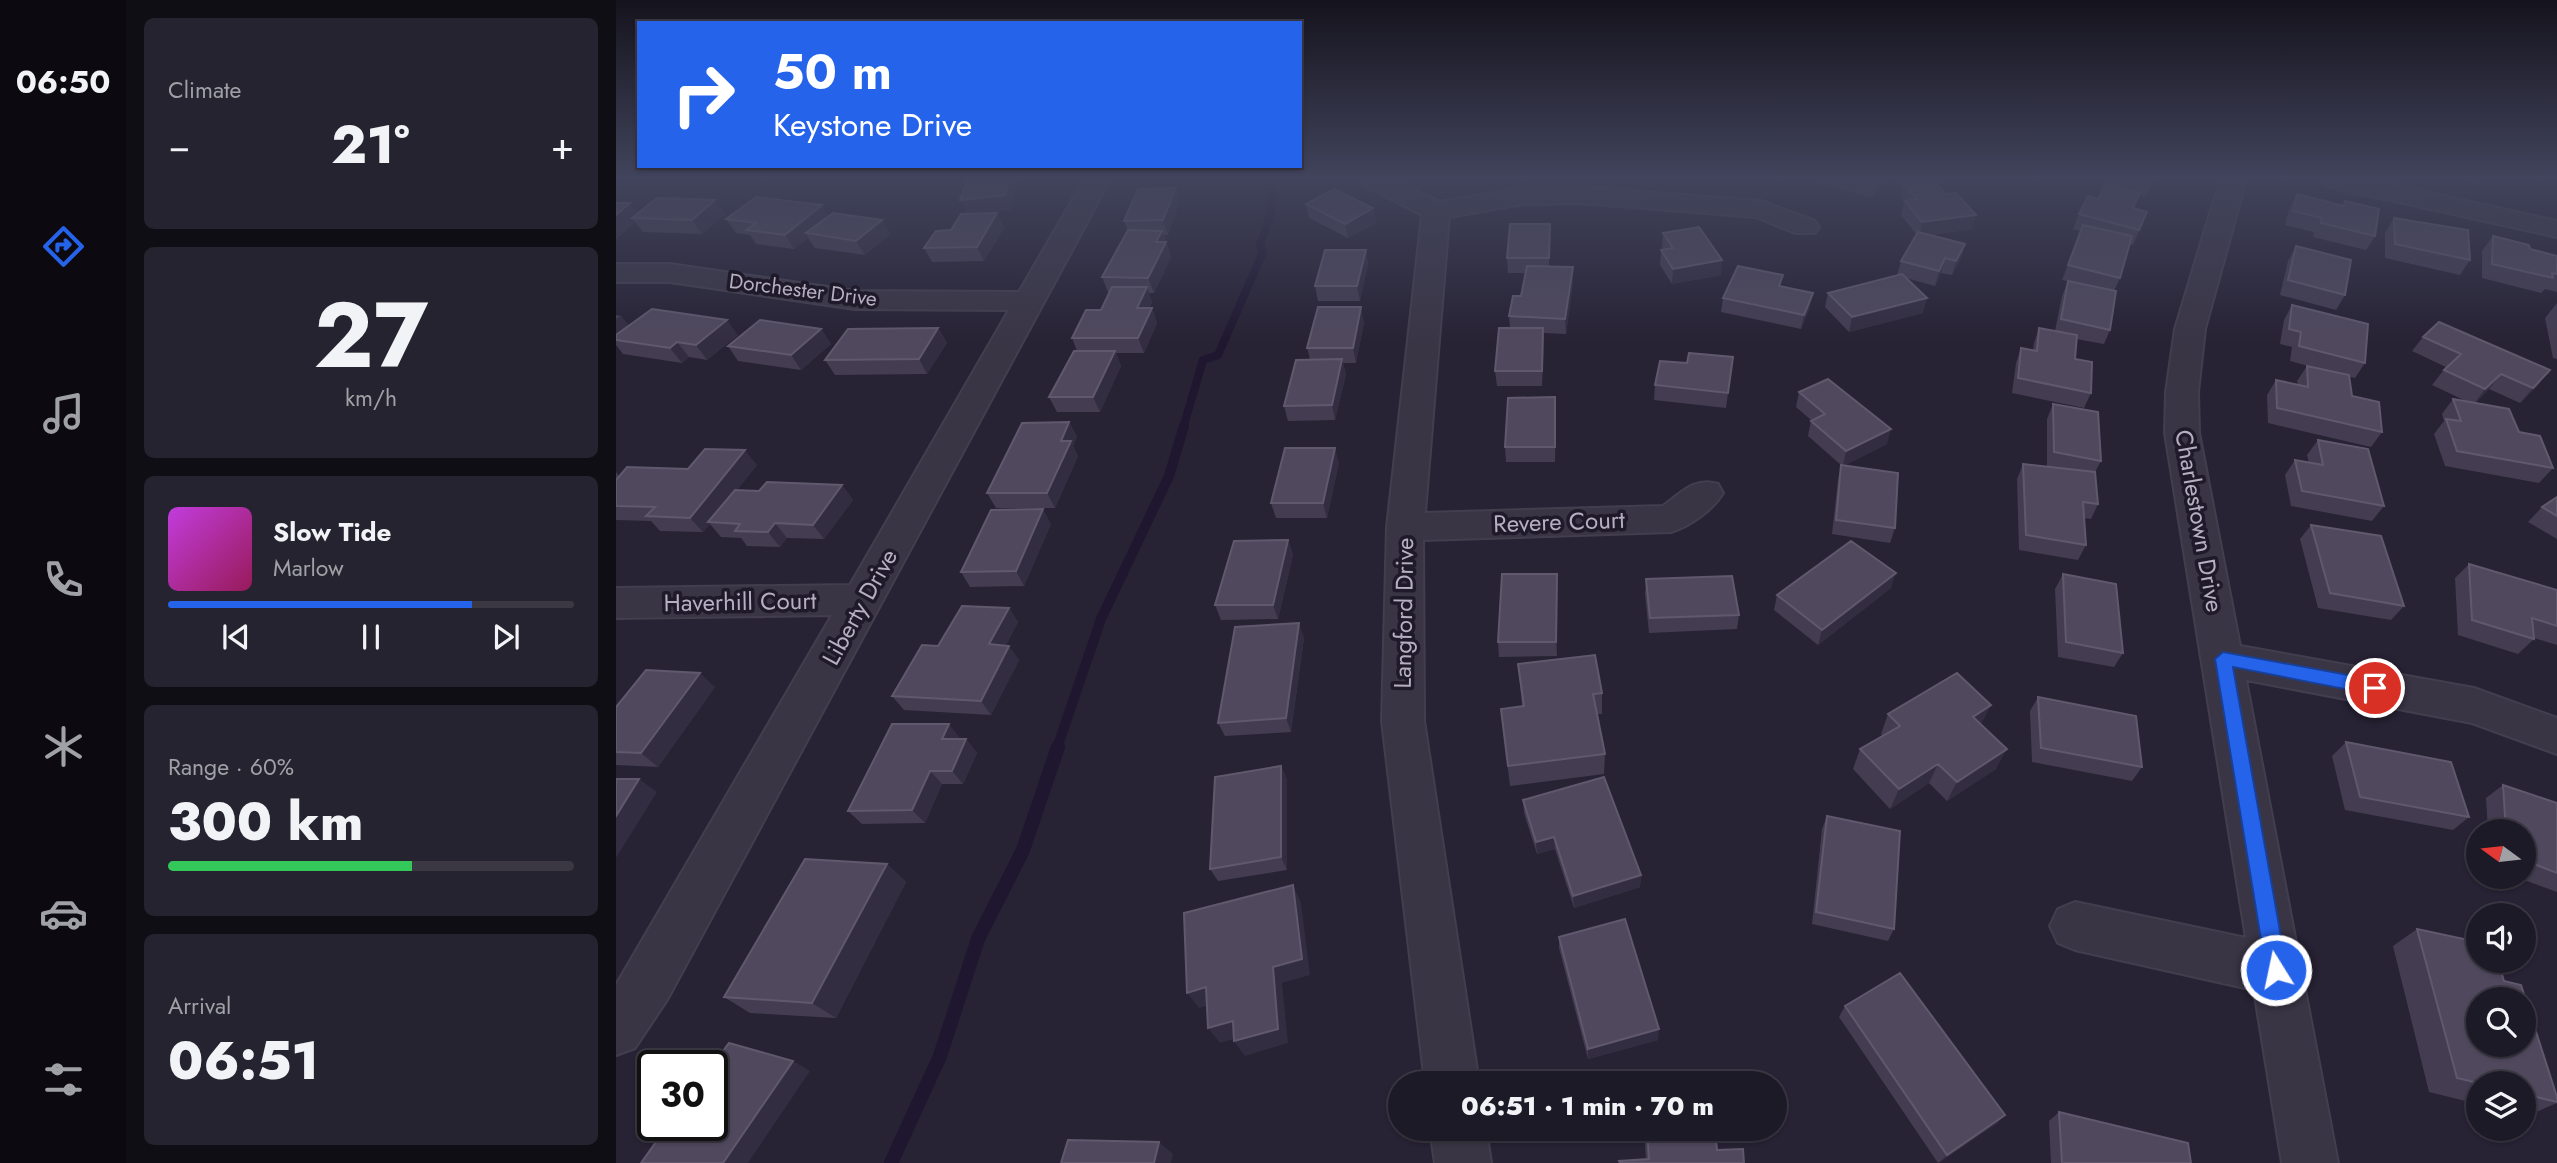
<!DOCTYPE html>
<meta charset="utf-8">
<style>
:root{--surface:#1d1a27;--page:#25232f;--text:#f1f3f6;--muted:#a0a1a7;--line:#3b3844;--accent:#2563eb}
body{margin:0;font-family:Jost,sans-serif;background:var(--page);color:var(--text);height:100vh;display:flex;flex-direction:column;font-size:26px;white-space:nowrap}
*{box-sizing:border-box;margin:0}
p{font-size:23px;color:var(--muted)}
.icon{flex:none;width:38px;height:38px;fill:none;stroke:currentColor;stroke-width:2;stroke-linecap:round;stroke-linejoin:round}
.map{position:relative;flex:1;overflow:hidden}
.drawer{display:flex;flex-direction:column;gap:18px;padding:18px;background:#100e15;width:490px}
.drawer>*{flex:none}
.guide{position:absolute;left:21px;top:21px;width:665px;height:147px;border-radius:0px;box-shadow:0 2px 5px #0004,0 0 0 2px var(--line);background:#2563eb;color:#fff;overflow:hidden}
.needle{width:46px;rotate:285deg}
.fabs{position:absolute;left:1850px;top:819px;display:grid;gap:14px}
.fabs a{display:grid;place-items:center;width:70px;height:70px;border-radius:50%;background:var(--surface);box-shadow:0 2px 5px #0004,0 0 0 2px var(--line);font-size:35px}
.speed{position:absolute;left:21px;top:1050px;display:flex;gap:14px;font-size:35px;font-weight:700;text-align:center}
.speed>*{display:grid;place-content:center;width:91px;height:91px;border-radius:50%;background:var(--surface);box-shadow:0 2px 5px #0004,0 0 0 2px var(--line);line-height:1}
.speed .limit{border:4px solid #111;border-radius:10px;background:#fff;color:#111}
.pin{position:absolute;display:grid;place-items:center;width:60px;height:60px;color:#fff;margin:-30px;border:4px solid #fff;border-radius:50%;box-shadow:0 2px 7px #0007}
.me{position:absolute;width:77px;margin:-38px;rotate:350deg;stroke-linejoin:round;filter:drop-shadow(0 0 5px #0008)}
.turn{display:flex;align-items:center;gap:24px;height:147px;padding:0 21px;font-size:32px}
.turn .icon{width:91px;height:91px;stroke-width:2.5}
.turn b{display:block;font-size:49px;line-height:60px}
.big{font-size:52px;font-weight:800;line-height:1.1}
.drawer .tile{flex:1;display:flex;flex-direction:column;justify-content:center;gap:10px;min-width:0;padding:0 24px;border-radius:10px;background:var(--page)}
.drawer .dial{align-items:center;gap:0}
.dial b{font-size:91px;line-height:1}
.song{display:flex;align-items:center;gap:21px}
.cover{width:84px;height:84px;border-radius:10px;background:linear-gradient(135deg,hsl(290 70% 55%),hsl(330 70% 35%))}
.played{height:7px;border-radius:4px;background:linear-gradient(90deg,var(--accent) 75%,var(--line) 75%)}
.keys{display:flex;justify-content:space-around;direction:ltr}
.heat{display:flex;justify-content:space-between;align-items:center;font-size:38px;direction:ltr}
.charge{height:10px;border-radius:5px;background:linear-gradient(90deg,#34c759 60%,var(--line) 0)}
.trip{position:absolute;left:772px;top:1071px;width:399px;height:70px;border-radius:35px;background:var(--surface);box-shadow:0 2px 5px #0004,0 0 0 2px var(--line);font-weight:800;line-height:70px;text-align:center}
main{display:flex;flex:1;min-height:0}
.dock{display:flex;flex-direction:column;width:126px;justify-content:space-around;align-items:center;background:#0c0a10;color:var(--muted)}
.dock .icon{width:49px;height:49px}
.dock .on{color:var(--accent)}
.dock b{font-size:32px;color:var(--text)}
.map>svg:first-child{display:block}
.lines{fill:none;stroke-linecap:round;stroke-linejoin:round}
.stream-far2{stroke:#1f1730;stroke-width:8}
.stream-far1{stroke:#1f1730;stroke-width:10}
.stream{stroke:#1f1730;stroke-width:14}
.minor-casing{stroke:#433e4e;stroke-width:4}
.minor{fill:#3a3545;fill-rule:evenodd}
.wall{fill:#443d52}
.shaded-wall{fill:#332d41}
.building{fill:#50495e;stroke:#60596e;stroke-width:2;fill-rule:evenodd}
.route{fill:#2563eb;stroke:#184099;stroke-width:2}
.labels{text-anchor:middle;stroke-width:7;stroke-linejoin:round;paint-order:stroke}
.far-street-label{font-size:21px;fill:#b5afc1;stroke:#1f1a29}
.street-label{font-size:24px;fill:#b5afc1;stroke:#1f1a29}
</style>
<main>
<nav class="dock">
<b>06:50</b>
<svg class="icon on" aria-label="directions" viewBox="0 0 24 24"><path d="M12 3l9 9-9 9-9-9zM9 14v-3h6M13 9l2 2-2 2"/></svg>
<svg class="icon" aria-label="music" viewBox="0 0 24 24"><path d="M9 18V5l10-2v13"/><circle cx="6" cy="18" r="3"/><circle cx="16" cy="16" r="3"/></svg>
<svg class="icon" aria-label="phone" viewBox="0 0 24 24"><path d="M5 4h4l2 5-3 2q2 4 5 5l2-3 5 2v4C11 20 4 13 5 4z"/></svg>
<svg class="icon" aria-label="climate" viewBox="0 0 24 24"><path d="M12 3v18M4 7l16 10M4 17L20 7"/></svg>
<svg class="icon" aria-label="car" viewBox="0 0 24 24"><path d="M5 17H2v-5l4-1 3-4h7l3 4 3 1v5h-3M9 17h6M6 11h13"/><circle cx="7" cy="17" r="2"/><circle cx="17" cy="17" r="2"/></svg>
<svg class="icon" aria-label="filters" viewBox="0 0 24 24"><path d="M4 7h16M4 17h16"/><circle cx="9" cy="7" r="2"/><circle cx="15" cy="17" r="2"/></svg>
</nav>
<section class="drawer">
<div class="tile"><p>Climate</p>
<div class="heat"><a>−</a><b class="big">21°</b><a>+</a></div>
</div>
<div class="tile dial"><b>27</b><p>km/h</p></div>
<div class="tile">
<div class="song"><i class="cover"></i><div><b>Slow Tide</b><p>Marlow</p></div></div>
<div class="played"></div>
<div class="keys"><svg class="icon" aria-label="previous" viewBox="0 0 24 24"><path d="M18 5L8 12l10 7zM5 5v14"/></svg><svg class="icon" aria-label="pause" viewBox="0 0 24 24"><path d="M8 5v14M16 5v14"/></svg><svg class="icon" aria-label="next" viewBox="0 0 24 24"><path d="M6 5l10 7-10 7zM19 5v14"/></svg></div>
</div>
<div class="tile"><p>Range · 60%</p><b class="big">300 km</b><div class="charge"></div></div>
<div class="tile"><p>Arrival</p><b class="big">06:51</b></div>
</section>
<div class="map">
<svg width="1941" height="1163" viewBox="0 0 1941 1163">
<rect width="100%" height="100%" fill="#272234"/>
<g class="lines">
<path class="stream-far2" d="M567,428L587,360L602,355L647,252L644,244C653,221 660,204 654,180"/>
<path class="stream-far1" d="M441,748L485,619L553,476L568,426"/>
<path class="stream" d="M275,1163L324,1056L362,939L407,850L442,747"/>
<defs>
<path id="minor" d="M468,180H494L51,1000L19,1048L0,1055V985L216,615L0,618V588L234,585L393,310L239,309L54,282H0V264H54L239,291L403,292Z
M745,180H779L824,202L908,188L964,187L1145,201L1199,221L1203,227L1199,233H1179L1140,217L964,203L908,204L833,217L809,513L1047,506C1065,493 1078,477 1102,484L1107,493C1097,510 1074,526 1055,532L807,540L808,721L863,1083H809L766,721L771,527L806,215L749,186Z
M1604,180H1630L1589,329L1582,392L1583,433L1624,646L1858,688L1941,718V754L1856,723L1630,680L1722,1163H1666L1638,990L1459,950L1442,943L1434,926L1442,909L1459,902L1630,938L1549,433L1550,392L1559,329Z
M1706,180H1756L1941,221V237L1719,188L1710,186Z
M814,1129H870L875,1163H819Z"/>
</defs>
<use href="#minor" class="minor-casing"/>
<use href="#minor" class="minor"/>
</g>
<path class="wall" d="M1201,180H1271L1257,198L1200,183Z
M1499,180H1537L1530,196L1523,194L1517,208L1531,212L1517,245L1514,244L1504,278L1498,291L1494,330L1488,344L1460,339L1459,359L1475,393L1468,408L1396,393L1400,363L1405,348L1417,350L1418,343L1423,328L1439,331L1446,296L1452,281L1446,280L1465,231L1457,229L1463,214L1496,186Z
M1848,180H1863L1861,183Z
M1287,182L1356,229L1314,235L1349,244L1345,258L1336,275L1325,273L1319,286L1290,278L1307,313L1233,332L1209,307L1212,293L1281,275L1285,261L1300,234L1285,215L1288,203L1284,197Z
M1681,194L1726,205L1729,201L1759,236L1750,250L1697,237L1698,232L1669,225L1673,209Z
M99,200L109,215L86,234L27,232L19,222L1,238H0V203H14L22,213Z
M564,202L552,235H548L555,257L538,293H532L536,302L533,308H536L541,323L528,353H500L505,366L484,412H441L433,397L461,351L456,338L485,310L494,292H492L486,277L512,231L508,221Z
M690,204L757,208L760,223L732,238L693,218Z
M395,210L355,214L381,213L388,228L368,261L316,262L308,248L335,230L345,214Z
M213,216L266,220L274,234L249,255L199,248L192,238L178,249L140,244L134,235L120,233L110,219Z
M1778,218L1854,260L1844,275L1769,258V233Z
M934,224L933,266L957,267V282L950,334L928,333L926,386H881L879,371L894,328L893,316L905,296L909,273H892L891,258Z
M1047,233L1105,275L1056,284L1044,265L1045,250H1047L1046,248Z
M1877,236L1914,249L1941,256V292L1929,289L1925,293L1866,278V251Z
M1680,246L1729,295L1720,310L1664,295L1672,261Z
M750,250L752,264L744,301H702L699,286Z
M1166,286L1194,307L1185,329L1105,312L1107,298Z
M1941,303V359L1937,358L1929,318Z
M1676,305L1749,363L1739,378L1734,377L1736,396L1766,432L1755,447L1652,423L1651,395L1660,380L1682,385L1681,381L1691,366L1696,367L1674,361L1676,347L1664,344L1668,320Z
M0,315L5,316L13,326L122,335L91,360L73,357L66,363L7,354L0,345Z
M748,322L740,363H727L730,374L719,420L672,421L668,406L694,359L691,348Z
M322,328L331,343L311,374L219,375L209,360Z
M205,329L215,344L185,370L122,361L112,346Z
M1807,337L1922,385L1904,403L1873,389L1859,403L1903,432L1937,468L1923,483L1829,466L1818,434L1828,421L1826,414L1837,399L1852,402L1816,385L1830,367L1796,351Z
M1117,357L1110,408L1038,400L1039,385L1071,363Z
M1183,392L1271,444L1229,465L1279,528L1274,543L1216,534L1222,480L1225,465L1192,436L1195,420L1180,407Z
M1437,404L1485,461L1479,472L1482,504L1475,519L1468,518L1470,545L1462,560L1403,550L1401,479L1407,464L1431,467V419Z
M940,412L939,462H890L889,447Z
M453,422L461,437L457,446L462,456L439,508H380L371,493Z
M1702,440L1768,506L1756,521L1675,506L1669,475L1679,460L1693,463L1691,455Z
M723,463L711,518H660L655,503Z
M141,465L121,490L143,491L226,485L237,500L208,539L171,538L164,547L131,546L125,538L105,537L94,524L87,532L44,531L35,521L0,520V472L3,476L72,469Z
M1941,497V539L1912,522L1926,507Z
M435,524L408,586L354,587L345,572Z
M1695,525L1788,606L1775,620L1702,608L1684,539Z
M672,540L677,555L662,619L605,620L599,605Z
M1853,564L1941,590V645L1918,638V639L1902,654L1842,635L1839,578Z
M941,574V656L883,657L882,642Z
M1447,574L1507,653L1498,667L1442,657L1439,589Z
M1030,579L1123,615L1121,629L1033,633L1029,594Z
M1275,588L1202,645L1158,610L1161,595Z
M393,608L402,622L390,645L403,660L375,715L288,710L276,696L322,646Z
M688,638L675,732L609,736L602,723Z
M902,664L986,693V714H981L989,754L988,774L894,786L885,709L906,706Z
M99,687L42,767L0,765V707Z
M1422,697L1526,767L1516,781L1416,762L1414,711Z
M1272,714L1365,725L1380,769L1331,801L1313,783L1274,809L1237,769L1244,749L1266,736L1265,734Z
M344,738V739H350L361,753L347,784H326L309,823L246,824L232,811Z
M1730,742L1853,817L1837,830L1729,810L1716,756Z
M665,766L671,780V870L602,881L594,869Z
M1887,785L1941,803V892L1900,877H1908V831H1872L1870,798Z
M907,800L1025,875L1024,887L958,908L939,849L921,854L908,813Z
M1211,816L1278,929L1272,941L1196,924L1206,829Z
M271,864L290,882L220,1018L134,1013L108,997Z
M1801,929L1888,981L1941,1097V1103L1911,1116L1908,1115V1083H1862V1104L1813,1092L1777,946Z
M943,937L1042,1040L972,1059L943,948Z
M1229,1006L1389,1115L1380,1124L1322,1163L1223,1017Z
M1443,1112L1575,1163H1435L1433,1121Z
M1028,1129H1099L1101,1150L1030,1159Z"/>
<path class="shaded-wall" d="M393,180H403L395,210L351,214L344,200Z
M1263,180H1271L1257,198L1261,184Z
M560,188L564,202L552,235L547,220Z
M99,200L109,215L86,234L76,220Z
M14,203L25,217L16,218L19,222L1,238L0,236V215Z
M206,205L215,220L190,233L192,238L178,249L169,235Z
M757,208L760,223L732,238L729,224Z
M381,213L388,228L368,261L361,247Z
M1360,215L1356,229L1303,236L1306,222Z
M266,220L274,234L249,255L240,241Z
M546,231L555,257L538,293L532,278L540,242Z
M1349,244L1345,258L1336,275L1340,261Z
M750,250L752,264L744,301L741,286Z
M1329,258L1325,273L1319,286L1323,271Z
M1106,260L1105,275L1056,284L1057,269Z
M957,267V282L950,334L949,319Z
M531,287L536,302L527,323L521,308Z
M1197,293L1194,307L1185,329L1188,315Z
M1311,298L1307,313L1233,332L1236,317Z
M745,307L748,322L740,363L737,348Z
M536,308L541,323L528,353L522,338Z
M5,316L17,331L0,340V319Z
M111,320L122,335L91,360L80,345Z
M322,328L331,343L311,374L303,359Z
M927,328L928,343L926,386V371Z
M205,329L215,344L185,370L175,355Z
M61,342L73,357L66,363L54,348Z
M499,351L505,366L484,412L477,397Z
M726,359L730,374L719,420L716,405Z
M1934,370L1922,385L1904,403L1917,388Z
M1885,374L1873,389L1858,404L1869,389Z
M453,422L461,437L457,446L462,456L439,508L431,493L445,441Z
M1275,429L1271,444L1227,466L1230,451Z
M719,448L723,463L711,518L707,503Z
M129,450L141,465L95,522H92L94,524L87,532L74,518Z
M226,485L237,500L208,539L197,525Z
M427,509L435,524L408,586L400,571Z
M159,523L171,538L164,547L152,532Z
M672,540L677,555L662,619L657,605Z
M1280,573L1275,588L1202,645L1206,630Z
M941,574L942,588L941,656L940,642Z
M393,608L402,622L383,659L373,644Z
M683,623L688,638L675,732L670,718Z
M393,646L403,660L375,715L365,701Z
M84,673L99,687L42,767L25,753Z
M1375,705L1365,725L1357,717Z
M333,724L344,738L337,753L326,739Z
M350,739L361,753L347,784L336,771Z
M1391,749L1380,769L1331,801L1341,782Z
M1322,764L1313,783L1274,809L1283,789Z
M665,766L671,780V870L665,857Z
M314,771L326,784L309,823L296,810Z
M23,779L41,792L0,858V816Z
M938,837L939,849L921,854L920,842Z
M271,864L290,882L220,1018L196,1003Z
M1025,875L1024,887L958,908L957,896Z
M677,885L685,903L694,975L666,983L672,1043L629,1056L618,1041Z
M590,987L601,1003L583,1008L571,993Z
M617,1021L628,1036L604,1043L592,1028Z
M1043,1029L1042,1040L972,1059V1049Z
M177,1061L194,1071L132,1163H107Z
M1389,1115L1380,1124L1323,1163L1331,1155Z
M543,1142L557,1154L555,1163H538Z"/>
<path class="building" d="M351,180H393L389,195L344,200Z
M1246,180H1263L1261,184Z
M1304,180H1317L1330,194L1340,193L1360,215L1306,222L1289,201L1301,199L1287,182Z
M1490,184L1524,193L1517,208L1531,212L1523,230L1463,214L1472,196L1482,199Z
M560,188L547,220L508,221L522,189Z
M718,189L757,208L729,224L690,204Z
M1681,194L1728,206L1729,201L1763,209L1759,236L1705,223L1706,218L1677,211Z
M140,197L206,205L169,235L130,230L140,223L110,219Z
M41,198L99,200L76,220L16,218Z
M0,203H14L0,215Z
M217,213L266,220L240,241L190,233Z
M381,213L361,247L308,248L320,231L335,230L345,214Z
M1778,218L1852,230L1854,260L1779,244Z
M894,224H934L933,258H891Z
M1467,225L1516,236L1504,278L1452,265Z
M1083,227L1106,260L1057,269L1045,250L1057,248L1047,233Z
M512,230L546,231L540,242H550L532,278L486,277Z
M1302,232L1349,244L1340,261L1329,258L1323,271L1285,261Z
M1877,236L1913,245L1914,249L1941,256V274L1936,273L1937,278L1876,264Z
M1680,246L1735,260L1729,295L1672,280Z
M709,250H750L741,286H699Z
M911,266L957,267L949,319L893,316L897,296H905Z
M1122,266L1167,275L1163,286L1197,293L1188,315L1107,298Z
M1286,274L1311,298L1236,317L1212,293Z
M1452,281L1500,291L1494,330L1445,319Z
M496,287H531L521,308H536L522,338H456L470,310H485Z
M1676,305L1752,324L1749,363L1683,346L1685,332L1673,329Z
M702,307H745L737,348H691Z
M36,309L111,320L80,345L61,342L54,348L0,340V335Z
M144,320L205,329L175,355L112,346Z
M1823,322L1934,370L1917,388L1885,374L1869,389L1828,370L1845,354L1807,337Z
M322,328L303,359L209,360L232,329Z
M883,328H927L926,371H879Z
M1423,328L1461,335L1459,359L1476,362L1475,393L1402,378L1405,348L1421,351Z
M458,351H499L477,397H433Z
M1073,353L1117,357L1112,393L1039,385L1044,361L1071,363Z
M726,359L716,405L668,406L680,360Z
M1691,366L1733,375L1736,396L1763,402L1766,432L1661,408L1660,380L1692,387Z
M1212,379L1275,429L1230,451L1195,421L1209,414L1183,392Z
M939,397V447H889L892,398Z
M1837,399L1893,409L1903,432L1924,436L1937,468L1841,451L1830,419L1845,421Z
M1437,404L1482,412L1485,461L1438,452Z
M453,422L445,441H455L431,493H371L406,423Z
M1702,440L1752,449L1768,506L1686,491L1679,460L1707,465Z
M669,448H719L707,503H655Z
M89,449L129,450L74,518L30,516L39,507L0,506V480L11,467L72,469Z
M1407,464L1479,472L1482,504L1467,502L1470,545L1410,535Z
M1225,465L1282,473L1279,528L1220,520Z
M151,482L226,485L197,525L159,523L152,532L119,531L124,524L92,522L119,490L143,491Z
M1941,497V516L1926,507Z
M427,509L400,571L345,572L375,510Z
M1695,525L1765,536L1788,606L1714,593Z
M672,540L657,605H599L618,541Z
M1235,541L1280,573L1206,630L1161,595Z
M1853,564L1941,590V626L1916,618L1918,639L1856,620Z
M886,574H941L940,642H882Z
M1447,574L1500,584L1507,653L1450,642Z
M1116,576L1123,615L1034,618L1030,579Z
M346,606L393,608L373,644L393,646L365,701L276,696L306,645L322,646Z
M683,623L670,718L602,723L619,627Z
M979,655L986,693L977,694L989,754L892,766L885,709L908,706L902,664Z
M30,670L84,673L25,753L0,752V707Z
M1341,673L1375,705L1357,717L1391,749L1341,782L1322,764L1283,789L1244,749L1284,726L1272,714Z
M1422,697L1520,716L1526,767L1425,748Z
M276,724H333L326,739H350L336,771H314L296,810L232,811Z
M1730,742L1835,762L1853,817L1744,797Z
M665,766V857L594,869L599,777Z
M988,777L1025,875L957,896L938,837L920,842L907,800Z
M0,779H23L0,816Z
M1887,785L1941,803V873L1908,860V831H1890Z
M1211,816L1284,831L1278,929L1200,912Z
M189,859L271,864L196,1003L108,997Z
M677,885L686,959L657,967L662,1029L618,1041L617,1021L592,1028L590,987L571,993L568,913Z
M1009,919L1043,1029L972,1049L943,937Z
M1801,929L1862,942V961H1882L1888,981L1905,985L1941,1097V1102L1908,1094V1083H1862L1841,1078ZM1862,999H1908V1045H1862Z
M1284,973L1389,1115L1331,1155L1229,1006Z
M113,1043L177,1061L107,1163H25L52,1125H96V1066Z
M1094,1080V1083H1030Z
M1443,1112L1572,1143L1575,1163H1446Z
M1031,1129H1099L1101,1150L1127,1149L1128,1163H1004L1003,1161L1033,1159Z
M452,1140L543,1142L538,1163H445Z"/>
<linearGradient id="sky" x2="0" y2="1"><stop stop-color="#15131d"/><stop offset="0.52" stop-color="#41445c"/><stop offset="1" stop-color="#41445c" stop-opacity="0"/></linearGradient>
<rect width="1941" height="343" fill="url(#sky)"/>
<path class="route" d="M1607,652L1759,680L1767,688L1759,695L1617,667L1671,970L1668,978L1660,981L1653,978L1650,970L1599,659Z"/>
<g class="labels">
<g class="far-street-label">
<text transform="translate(187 290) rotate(7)" y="7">Dorchester Drive</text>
</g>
<g class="street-label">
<text transform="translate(1583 521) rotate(80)" y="8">Charlestown Drive</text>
<text transform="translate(943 522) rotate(-2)" y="8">Revere Court</text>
<text transform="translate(124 602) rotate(-1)" y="8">Haverhill Court</text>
<text transform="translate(244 607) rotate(-61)" y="8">Liberty Drive</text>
<text transform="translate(788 613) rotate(-89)" y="8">Langford Drive</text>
</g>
</g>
</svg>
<div class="fabs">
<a><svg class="needle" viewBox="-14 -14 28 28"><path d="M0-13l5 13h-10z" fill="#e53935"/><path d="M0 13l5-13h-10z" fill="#a0a1a7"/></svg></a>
<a><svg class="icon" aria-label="sound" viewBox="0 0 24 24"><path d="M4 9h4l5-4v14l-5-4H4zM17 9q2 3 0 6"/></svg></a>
<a><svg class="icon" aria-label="search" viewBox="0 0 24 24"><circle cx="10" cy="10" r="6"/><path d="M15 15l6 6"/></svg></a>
<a><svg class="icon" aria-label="layers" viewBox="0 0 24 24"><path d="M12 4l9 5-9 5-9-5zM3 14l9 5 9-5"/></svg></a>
</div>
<div class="speed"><div class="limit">30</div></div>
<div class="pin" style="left:1759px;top:688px;background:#d93025"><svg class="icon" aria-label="arrive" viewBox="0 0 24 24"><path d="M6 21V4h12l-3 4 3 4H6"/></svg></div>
<svg class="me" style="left:1660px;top:970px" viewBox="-20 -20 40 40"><circle r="17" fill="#2563eb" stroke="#fff" stroke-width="3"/><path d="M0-11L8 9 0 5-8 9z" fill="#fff"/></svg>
<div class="trip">06:51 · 1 min · 70 m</div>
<div class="guide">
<div class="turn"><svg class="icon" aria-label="right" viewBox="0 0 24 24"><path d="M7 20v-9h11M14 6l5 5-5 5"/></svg><div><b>50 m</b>Keystone Drive</div></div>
</div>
</div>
</main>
